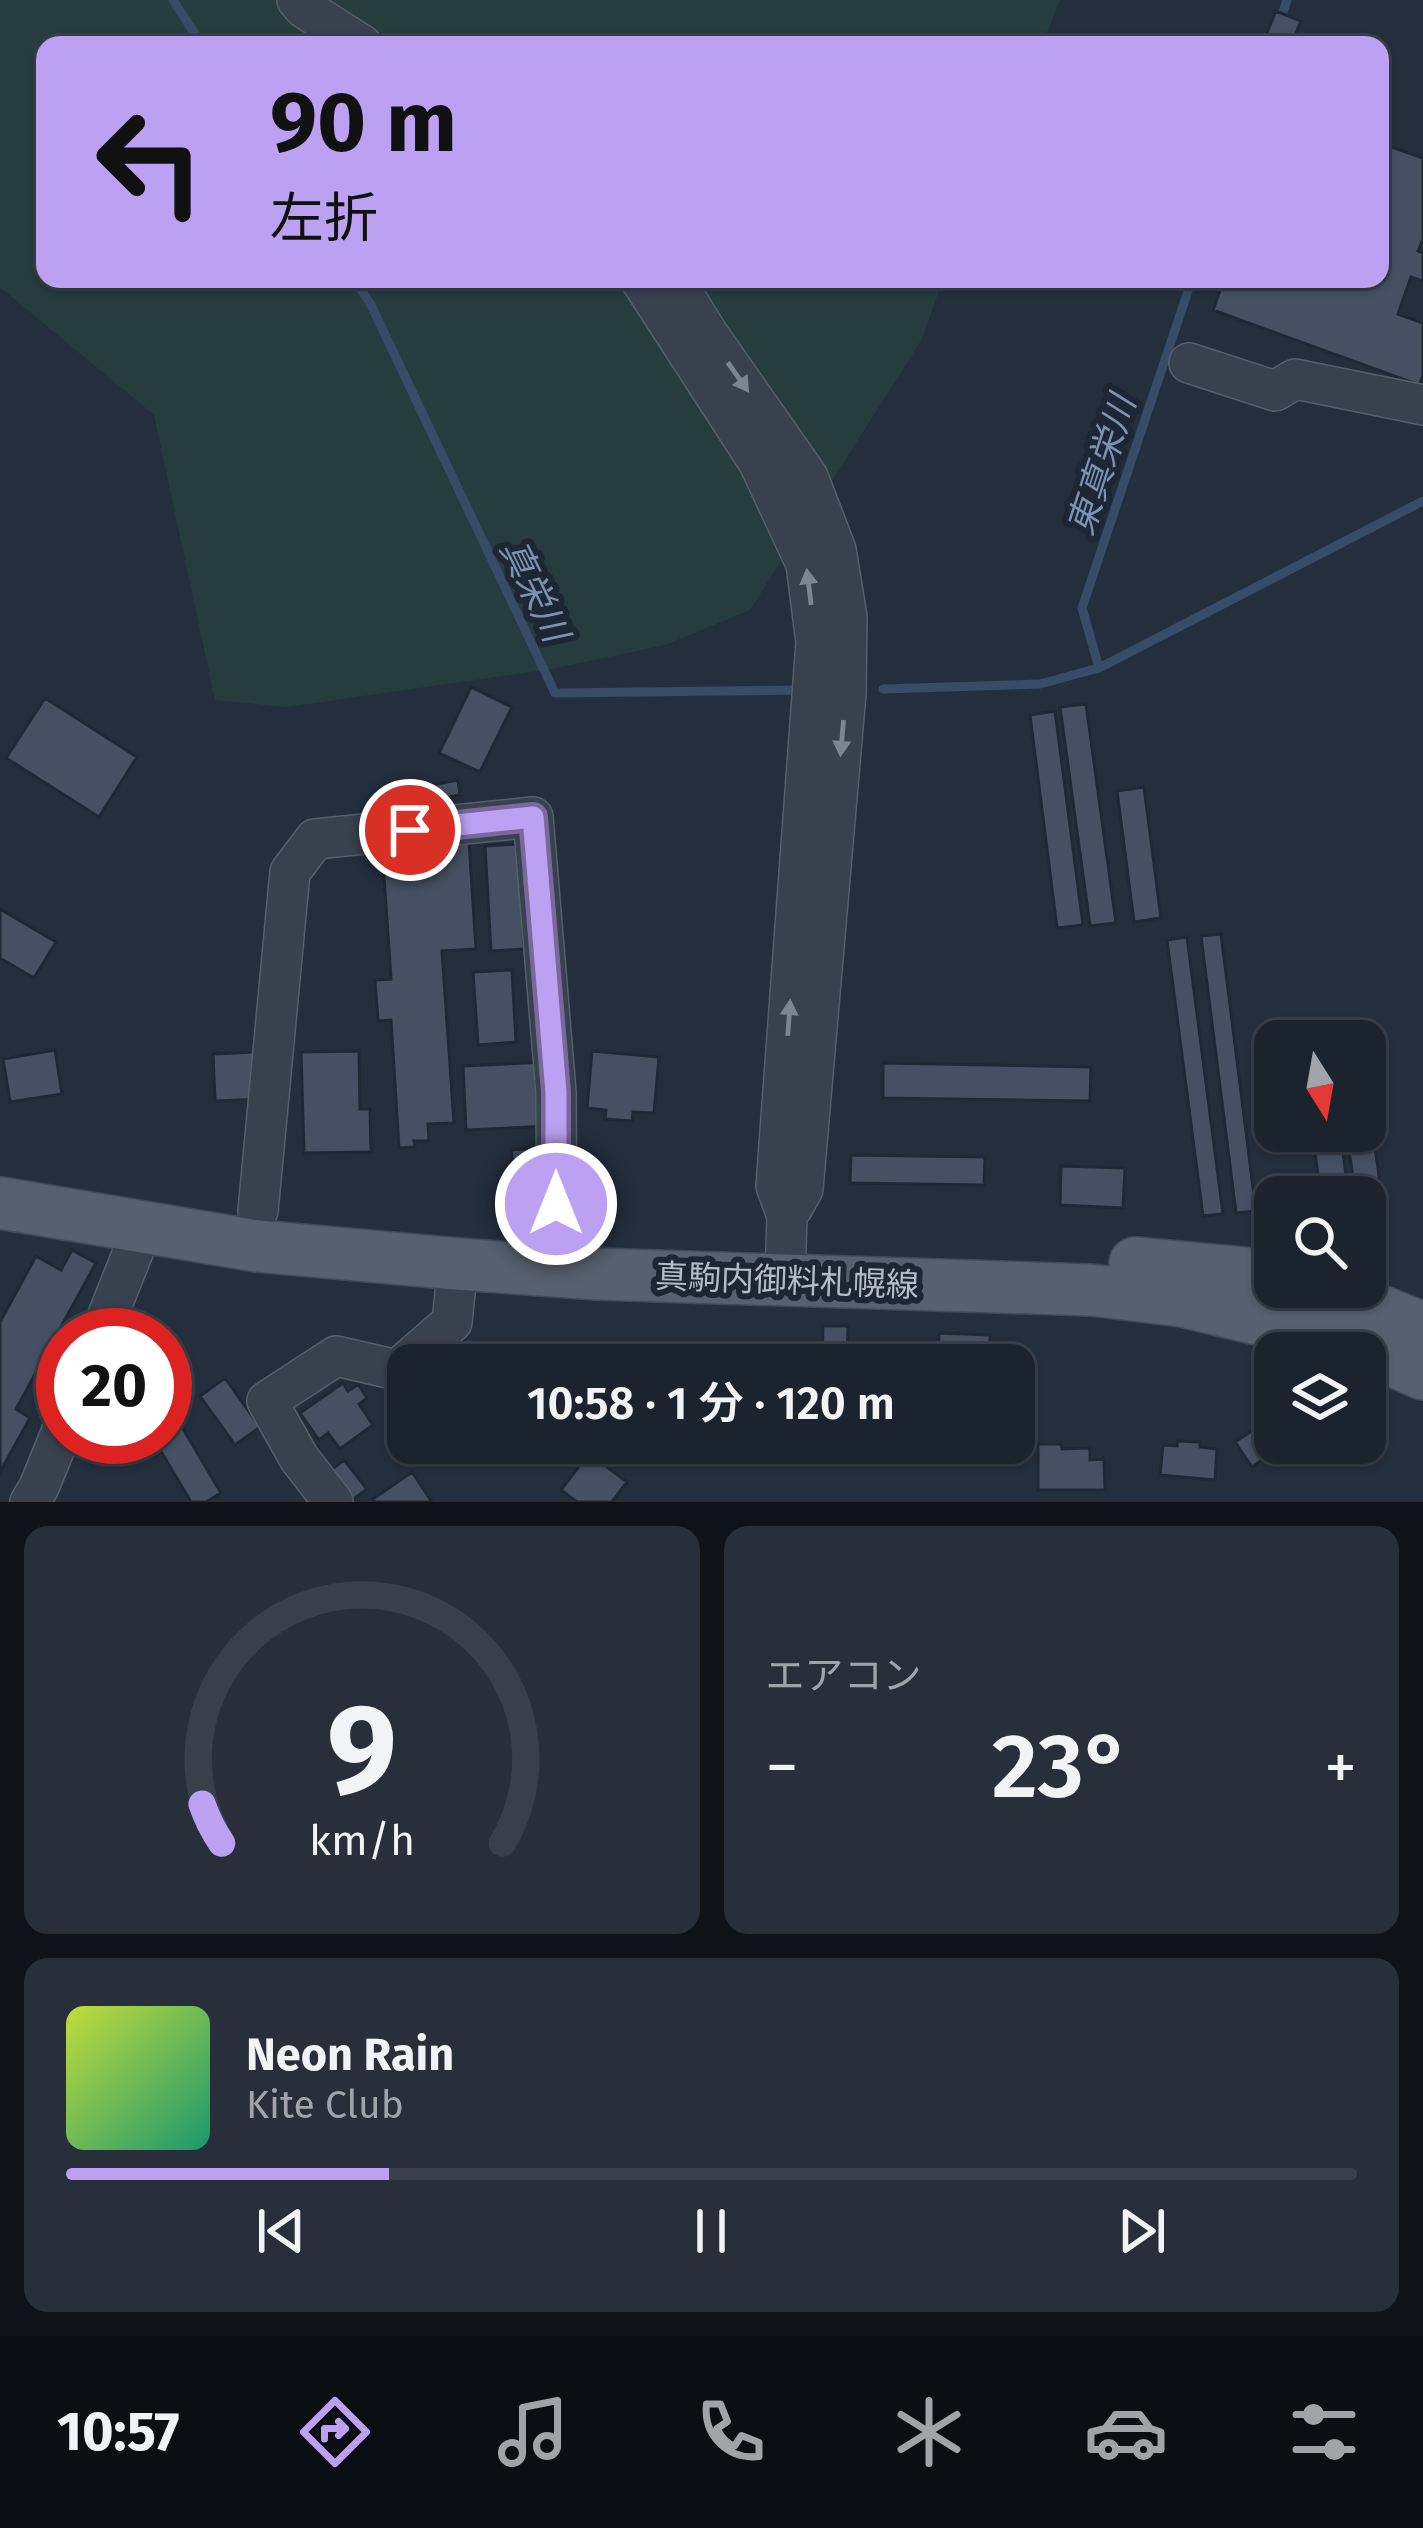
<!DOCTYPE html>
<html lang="ja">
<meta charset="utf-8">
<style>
:root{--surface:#1b232e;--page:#282f3a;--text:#f1f3f6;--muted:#a0a4aa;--line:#39404a;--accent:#bca0f2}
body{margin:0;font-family:"Fira Sans","Noto Sans JP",sans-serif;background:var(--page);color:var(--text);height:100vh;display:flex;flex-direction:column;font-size:45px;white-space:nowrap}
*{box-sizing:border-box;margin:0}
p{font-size:39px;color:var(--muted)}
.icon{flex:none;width:66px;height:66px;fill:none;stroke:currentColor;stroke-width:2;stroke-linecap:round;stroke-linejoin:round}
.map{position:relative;height:1502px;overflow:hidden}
.panel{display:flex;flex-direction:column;gap:24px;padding:24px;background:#0f1319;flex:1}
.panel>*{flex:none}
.hud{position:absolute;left:36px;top:36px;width:1353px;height:252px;border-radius:24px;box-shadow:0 3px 9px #0004,0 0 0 3px var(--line);background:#bca0f2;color:#111;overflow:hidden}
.needle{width:78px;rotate:169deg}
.tools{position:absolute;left:1254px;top:1020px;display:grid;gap:24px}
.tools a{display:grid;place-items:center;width:132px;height:132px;border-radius:24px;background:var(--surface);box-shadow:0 3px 9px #0004,0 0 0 3px var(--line);font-size:60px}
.speed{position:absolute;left:36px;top:1308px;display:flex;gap:24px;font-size:60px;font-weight:700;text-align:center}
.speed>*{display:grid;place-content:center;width:156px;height:156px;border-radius:50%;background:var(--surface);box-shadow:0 3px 9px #0004,0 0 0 3px var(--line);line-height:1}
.speed .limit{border:18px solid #d22;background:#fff;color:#111}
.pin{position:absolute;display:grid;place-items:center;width:102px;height:102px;color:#fff;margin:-51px;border:6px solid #fff;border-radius:50%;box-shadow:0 3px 12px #0007}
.me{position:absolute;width:132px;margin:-66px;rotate:0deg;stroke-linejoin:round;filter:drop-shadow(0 0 9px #0008)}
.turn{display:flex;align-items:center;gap:42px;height:252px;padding:0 36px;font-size:54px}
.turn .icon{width:156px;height:156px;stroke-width:2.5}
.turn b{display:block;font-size:84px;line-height:102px}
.big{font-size:90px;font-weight:600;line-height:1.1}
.panel .tile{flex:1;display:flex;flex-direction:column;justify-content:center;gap:18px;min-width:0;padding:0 42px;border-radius:24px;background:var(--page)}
.panel .dial{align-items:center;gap:0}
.dial svg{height:312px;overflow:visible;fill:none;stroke:var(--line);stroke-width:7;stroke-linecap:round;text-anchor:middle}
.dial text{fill:var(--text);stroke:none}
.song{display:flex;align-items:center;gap:36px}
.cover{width:144px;height:144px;border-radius:18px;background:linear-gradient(135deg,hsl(70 70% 55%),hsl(160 70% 35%))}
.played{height:12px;border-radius:6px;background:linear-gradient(90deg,var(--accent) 25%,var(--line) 25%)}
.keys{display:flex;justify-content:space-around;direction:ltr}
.heat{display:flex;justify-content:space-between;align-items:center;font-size:66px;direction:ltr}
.panel .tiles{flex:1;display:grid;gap:24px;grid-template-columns:1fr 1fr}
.tile:last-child{grid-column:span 2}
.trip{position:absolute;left:387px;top:1344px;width:648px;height:120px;border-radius:24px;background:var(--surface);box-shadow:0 3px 9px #0004,0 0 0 3px var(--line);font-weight:600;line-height:120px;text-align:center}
.dock{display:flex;height:192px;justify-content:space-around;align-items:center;background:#0b0e12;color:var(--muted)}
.dock .icon{width:84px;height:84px}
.dock .selected{color:var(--accent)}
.dock b{font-size:54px;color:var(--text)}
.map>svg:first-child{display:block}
.green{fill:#263c3f}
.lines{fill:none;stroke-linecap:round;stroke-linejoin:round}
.stream{stroke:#394c67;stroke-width:9}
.building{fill:#455162;stroke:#1f2835;stroke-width:3}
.minor-casing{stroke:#565f6c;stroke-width:42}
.major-casing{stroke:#414a57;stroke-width:54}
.minor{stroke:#38414e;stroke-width:39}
.major{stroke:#56606e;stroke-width:51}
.oneway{fill:#7c8592}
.route-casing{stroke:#7a689d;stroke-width:30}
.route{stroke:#bca0f2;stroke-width:21}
.labels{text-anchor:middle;stroke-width:12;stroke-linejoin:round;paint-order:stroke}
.street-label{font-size:33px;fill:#b4bcc9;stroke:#1d2633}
.water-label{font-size:36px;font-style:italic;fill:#7c92b1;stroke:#1d2633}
</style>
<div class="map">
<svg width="1423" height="1502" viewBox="0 0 1423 1502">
<rect width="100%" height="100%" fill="#242f3e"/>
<path class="green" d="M0,0H1060L1042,45H45V279H943L922,339L750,610L665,645L552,669L287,707L215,700L154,415L0,287Z"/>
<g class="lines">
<path class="stream" d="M173,0L202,45
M1272,45L1287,0
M354,279L371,305L555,693L803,690
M1099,668L1082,608L1192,279
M883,689L1040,684L1099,668L1423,501"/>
</g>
<path class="building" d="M1276,11L1301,21L1291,45H1272L1263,42Z
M1380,143L1423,158V239L1418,251L1423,253V281L1411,277L1398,314L1423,323V376L1419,385L1213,310L1224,279H1380Z
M471,687L512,707L480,772L439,753Z
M45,698L137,757L99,817L6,758Z
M1086,704L1116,923L1090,926L1060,707Z
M1055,711L1083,925L1057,928L1030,715Z
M458,780L460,795L430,801L427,786Z
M1144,787L1161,918L1134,922L1117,791Z
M469,842L476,949L442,951L454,1123L428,1124L429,1141H414L415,1147L399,1148L391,1020L378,1021L375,980L391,979L382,847Z
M518,844L524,949L491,951L485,846Z
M0,909L56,942L34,978L0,958Z
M1221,934L1256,1211L1236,1213L1201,936Z
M1187,937L1223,1214L1203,1216L1167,940Z
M512,970L516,1042L478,1045L473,972Z
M55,1050L62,1094L10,1102L3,1059Z
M359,1051L360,1109H370L371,1152L304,1153L301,1052Z
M592,1051L659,1057L654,1113L633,1112L632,1121L605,1119L606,1110L587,1108Z
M257,1052L259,1099L215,1101L213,1054Z
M546,1062L549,1126L466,1130L463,1066Z
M883,1063L1091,1067L1090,1101L883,1098Z
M1365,1082L1384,1208L1365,1211V1197H1356L1346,1131H1365Z
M1312,1131H1340L1349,1197H1321Z
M546,1147L549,1173L514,1177L511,1150Z
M851,1155L985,1157L984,1185L850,1183Z
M1061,1166L1125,1168L1123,1208L1060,1205Z
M72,1250L96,1263L16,1409L30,1418L0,1472V1322L36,1256L61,1270Z
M823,1326H848L847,1365H822Z
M939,1333L990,1335L989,1365H938Z
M225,1378L260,1427L235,1445L200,1396Z
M343,1383L348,1391L358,1384L367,1398L359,1404L373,1425L340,1449L328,1433L319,1440L300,1413Z
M1262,1424L1278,1449L1252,1467L1235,1442Z
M182,1427L221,1493L206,1502H191L156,1443Z
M1177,1441L1200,1442V1447L1217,1449L1215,1480L1160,1475L1163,1445L1177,1446Z
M821,1443H846V1453H820Z
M936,1443H987L986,1465L935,1463Z
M1038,1444H1061L1062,1449L1090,1448V1460L1104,1459L1105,1490H1038Z
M589,1453L627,1482L612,1502H577L561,1490Z
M344,1460L367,1489L350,1502L321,1478Z
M412,1472L432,1502H375L373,1499Z"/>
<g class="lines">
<defs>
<path id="minor" d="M297,0L304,8L362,45
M640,279L759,463L806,564L816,642L776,1186L787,1216L785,1279
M674,279L708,334L808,477L836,550L847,617L846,693L803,1189L793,1207
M1189,363L1275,391L1295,379L1423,405
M258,1211L290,872L315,839L533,817L556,1092L557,1241
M100,1335L143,1227
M30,1502L39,1487L63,1428
M333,1502L299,1458L267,1401L336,1356L397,1370L452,1322L458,1264"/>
<path id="major" d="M0,1203L257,1246L458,1264L597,1274L1091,1290L1182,1301L1286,1326L1387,1358L1423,1374
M1135,1263L1243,1273L1275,1280
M1305,1287L1343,1296L1423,1328"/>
</defs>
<use href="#minor" class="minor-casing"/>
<use href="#major" class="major-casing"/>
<use href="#minor" class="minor"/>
<use href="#major" class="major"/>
</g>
<defs><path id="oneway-solid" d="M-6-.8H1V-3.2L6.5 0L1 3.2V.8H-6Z" transform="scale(3)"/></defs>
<g class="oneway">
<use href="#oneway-solid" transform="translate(738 377) rotate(55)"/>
<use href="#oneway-solid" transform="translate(809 587) rotate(-97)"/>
<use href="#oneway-solid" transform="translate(842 738) rotate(95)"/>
<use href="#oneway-solid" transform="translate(789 1018) rotate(-86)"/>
</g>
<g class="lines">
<defs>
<path id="route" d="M410,830L533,817L556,1092V1204"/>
</defs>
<use href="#route" class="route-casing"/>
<use href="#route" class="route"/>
</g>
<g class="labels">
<g class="street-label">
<text transform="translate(787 1280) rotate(2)" y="12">真駒内御料札幌線</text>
</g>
<g class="water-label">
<text transform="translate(1101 465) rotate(-72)" y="13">東真栄川</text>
<text transform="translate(535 590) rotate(64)" y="13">真栄川</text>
</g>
</g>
</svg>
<div class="tools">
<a><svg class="needle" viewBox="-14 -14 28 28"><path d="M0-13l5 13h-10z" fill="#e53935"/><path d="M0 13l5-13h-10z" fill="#a0a4aa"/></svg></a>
<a><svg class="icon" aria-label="search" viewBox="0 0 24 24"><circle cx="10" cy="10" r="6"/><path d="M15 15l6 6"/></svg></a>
<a><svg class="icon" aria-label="layers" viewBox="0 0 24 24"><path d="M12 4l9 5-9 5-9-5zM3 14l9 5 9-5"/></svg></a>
</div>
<div class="speed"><div class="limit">20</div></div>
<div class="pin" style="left:410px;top:830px;background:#d93025"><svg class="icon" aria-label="arrive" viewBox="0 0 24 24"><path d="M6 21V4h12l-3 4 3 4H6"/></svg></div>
<svg class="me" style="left:556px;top:1204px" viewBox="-20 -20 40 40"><circle r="17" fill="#bca0f2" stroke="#fff" stroke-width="3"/><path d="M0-11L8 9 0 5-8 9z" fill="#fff"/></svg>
<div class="trip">10:58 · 1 分 · 120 m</div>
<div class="hud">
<div class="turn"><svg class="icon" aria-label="left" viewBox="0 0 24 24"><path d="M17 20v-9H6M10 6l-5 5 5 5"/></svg><div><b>90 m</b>左折</div></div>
</div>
</div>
<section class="panel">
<div class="tiles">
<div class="tile dial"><svg viewBox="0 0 100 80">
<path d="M14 69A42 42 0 1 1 86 69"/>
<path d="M14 69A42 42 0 0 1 9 59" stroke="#bca0f2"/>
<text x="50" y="56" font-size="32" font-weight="700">9</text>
<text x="50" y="72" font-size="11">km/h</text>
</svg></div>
<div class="tile"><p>エアコン</p>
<div class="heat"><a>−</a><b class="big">23°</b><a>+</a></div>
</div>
<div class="tile">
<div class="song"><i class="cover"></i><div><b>Neon Rain</b><p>Kite Club</p></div></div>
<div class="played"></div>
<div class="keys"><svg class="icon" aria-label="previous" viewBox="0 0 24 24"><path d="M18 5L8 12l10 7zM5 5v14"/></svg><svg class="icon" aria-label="pause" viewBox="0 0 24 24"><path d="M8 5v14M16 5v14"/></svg><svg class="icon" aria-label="next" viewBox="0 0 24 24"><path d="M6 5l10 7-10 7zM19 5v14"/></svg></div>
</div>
</div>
</section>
<nav class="dock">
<b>10:57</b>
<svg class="icon selected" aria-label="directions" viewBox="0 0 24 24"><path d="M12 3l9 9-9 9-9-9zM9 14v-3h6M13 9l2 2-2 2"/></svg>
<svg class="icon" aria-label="music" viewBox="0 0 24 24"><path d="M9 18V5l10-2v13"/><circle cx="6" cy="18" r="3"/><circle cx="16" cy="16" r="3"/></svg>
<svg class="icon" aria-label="phone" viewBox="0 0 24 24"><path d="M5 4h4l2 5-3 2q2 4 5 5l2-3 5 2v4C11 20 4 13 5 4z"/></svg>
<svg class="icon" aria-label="climate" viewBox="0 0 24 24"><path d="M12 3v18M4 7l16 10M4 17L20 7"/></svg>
<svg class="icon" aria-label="car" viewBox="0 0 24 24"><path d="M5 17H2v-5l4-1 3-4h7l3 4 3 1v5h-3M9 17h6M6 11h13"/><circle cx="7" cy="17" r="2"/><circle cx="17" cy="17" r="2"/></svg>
<svg class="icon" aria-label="filters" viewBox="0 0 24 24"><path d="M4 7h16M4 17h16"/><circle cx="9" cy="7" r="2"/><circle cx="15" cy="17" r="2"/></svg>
</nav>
